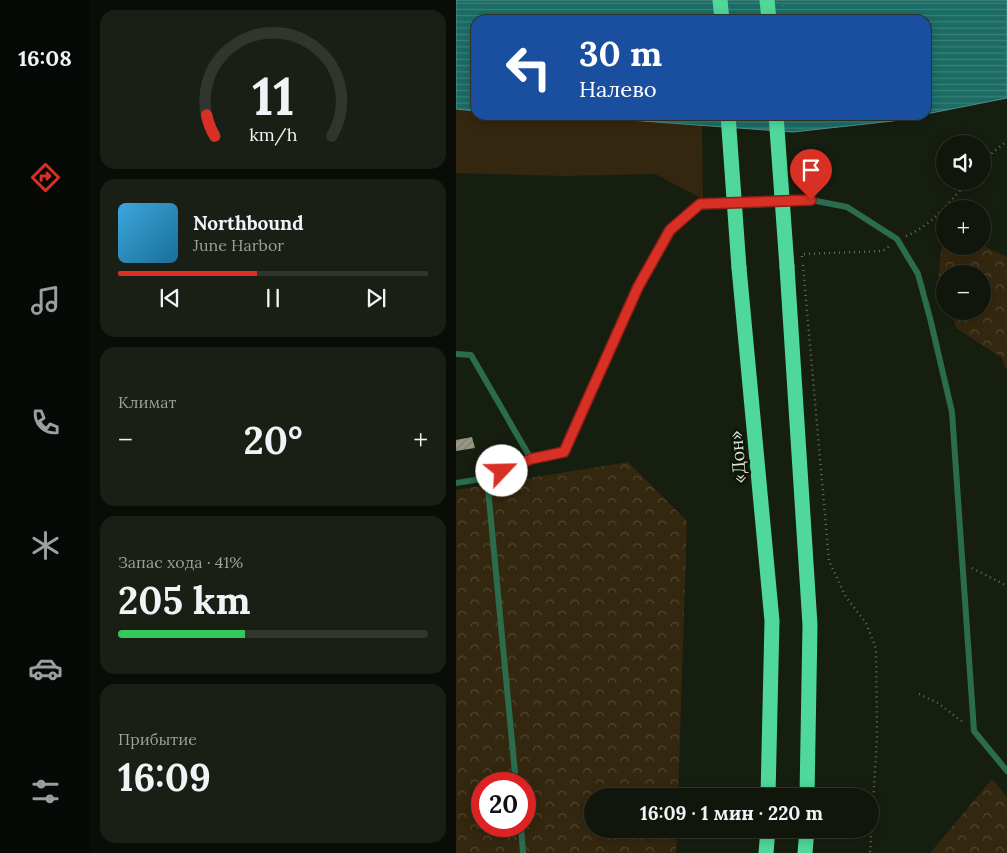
<!DOCTYPE html>
<html lang="ru">
<meta charset="utf-8">
<style>
:root{--surface:#10160c;--page:#191f15;--text:#f1f3f6;--muted:#9c9f9d;--line:#30352d;--accent:#d93025}
body{margin:0;font-family:Lora,serif;background:var(--page);color:var(--text);height:100vh;display:flex;flex-direction:column;font-size:19px;white-space:nowrap}
*{box-sizing:border-box;margin:0}
p{font-size:16px;color:var(--muted)}
.icon{flex:none;width:28px;height:28px;fill:none;stroke:currentColor;stroke-width:2;stroke-linecap:round;stroke-linejoin:round}
.map{position:relative;flex:1;overflow:hidden}
.side{display:flex;flex-direction:column;gap:10px;padding:10px;background:#090c07;width:366px}
.side>*{flex:none}
.banner{position:absolute;left:15px;top:15px;width:460px;height:105px;border-radius:15px;box-shadow:0 2px 12px #0003,0 0 0 1px var(--line);background:#1a4fa0;color:#fff;overflow:hidden}
.buttons{position:absolute;left:480px;top:135px;display:grid;gap:10px}
.buttons a{display:grid;place-items:center;width:55px;height:55px;border-radius:50%;background:var(--surface);box-shadow:0 2px 12px #0003,0 0 0 1px var(--line);font-size:25px}
.speed{position:absolute;left:15px;top:772px;display:flex;gap:10px;font-size:25px;font-weight:700;text-align:center}
.speed>*{display:grid;place-content:center;width:65px;height:65px;border-radius:50%;background:var(--surface);box-shadow:0 2px 12px #0003,0 0 0 1px var(--line);line-height:1}
.speed .limit{border:8px solid #d22;background:#fff;color:#111}
.pin{position:absolute;display:grid;place-items:center;width:42px;height:42px;color:#fff;margin:-51px -21px;border-radius:50% 50% 50% 0;rotate:-45deg;box-shadow:0 0 5px #0007}
.pin .icon{rotate:45deg}
.me{position:absolute;width:55px;margin:-28px;rotate:66deg;stroke-linejoin:round;filter:drop-shadow(0 0 4px #0008)}
.turn{display:flex;align-items:center;gap:18px;height:105px;padding:0 25px;font-size:22px}
.turn .icon{width:65px;height:65px;stroke-width:2.5}
.turn b{display:block;font-size:35px;line-height:42px}
.big{font-size:38px;font-weight:700;line-height:1.1}
.side .widget{flex:1;display:flex;flex-direction:column;justify-content:center;gap:8px;min-width:0;padding:0 18px;border-radius:15px;background:var(--page)}
.side .dial{align-items:center;gap:0}
.dial svg{height:130px;overflow:visible;fill:none;stroke:var(--line);stroke-width:7;stroke-linecap:round;text-anchor:middle}
.dial text{fill:var(--text);stroke:none}
.song{display:flex;align-items:center;gap:15px}
.cover{width:60px;height:60px;border-radius:8px;background:linear-gradient(135deg,hsl(200 70% 55%),hsl(200 70% 35%))}
.played{height:5px;border-radius:2px;background:linear-gradient(90deg,var(--accent) 45%,var(--line) 45%)}
.keys{display:flex;justify-content:space-around;direction:ltr}
.heat{display:flex;justify-content:space-between;align-items:center;font-size:28px;direction:ltr}
.charge{height:8px;border-radius:4px;background:linear-gradient(90deg,#34c759 41%,var(--line) 0)}
.trip{position:absolute;left:128px;top:788px;width:295px;height:50px;border-radius:25px;background:var(--surface);box-shadow:0 2px 12px #0003,0 0 0 1px var(--line);font-weight:700;line-height:50px;text-align:center}
main{display:flex;flex:1;min-height:0}
.dock{display:flex;flex-direction:column;width:90px;justify-content:space-around;align-items:center;background:#060905;color:var(--muted)}
.dock .icon{width:35px;height:35px}
.dock .active{color:var(--accent)}
.dock b{font-size:22px;color:var(--text)}
.map>svg:first-child{display:block}
.green{fill:#34270f}
.forest{fill:url(#forest-crowns);fill-rule:evenodd}
.water{fill:url(#water-rules);stroke:#548f88}
.building{fill:url(#building-hatch)}
.lines{fill:none;stroke-linecap:round;stroke-linejoin:round}
.path{stroke:#656c60;stroke-width:2.5;stroke-dasharray:1 4;stroke-linecap:butt}
.lane{stroke:#2a6c4c;stroke-width:6}
.highway{stroke:#4fd899;stroke-width:15}
.highway-bridge{stroke:#4fd899;stroke-width:15}
.route-casing{stroke:#8d1f18;stroke-width:12}
.route{stroke:#d93025;stroke-width:9}
.labels{text-anchor:middle;stroke-width:5;stroke-linejoin:round;paint-order:stroke}
.street-label{font-size:18px;fill:#dce1d8;stroke:#0d1508}
</style>
<main>
<nav class="dock">
<b>16:08</b>
<svg class="icon active" aria-label="directions" viewBox="0 0 24 24"><path d="M12 3l9 9-9 9-9-9zM9 14v-3h6M13 9l2 2-2 2"/></svg>
<svg class="icon" aria-label="music" viewBox="0 0 24 24"><path d="M9 18V5l10-2v13"/><circle cx="6" cy="18" r="3"/><circle cx="16" cy="16" r="3"/></svg>
<svg class="icon" aria-label="phone" viewBox="0 0 24 24"><path d="M5 4h4l2 5-3 2q2 4 5 5l2-3 5 2v4C11 20 4 13 5 4z"/></svg>
<svg class="icon" aria-label="climate" viewBox="0 0 24 24"><path d="M12 3v18M4 7l16 10M4 17L20 7"/></svg>
<svg class="icon" aria-label="car" viewBox="0 0 24 24"><path d="M5 17H2v-5l4-1 3-4h7l3 4 3 1v5h-3M9 17h6M6 11h13"/><circle cx="7" cy="17" r="2"/><circle cx="17" cy="17" r="2"/></svg>
<svg class="icon" aria-label="filters" viewBox="0 0 24 24"><path d="M4 7h16M4 17h16"/><circle cx="9" cy="7" r="2"/><circle cx="15" cy="17" r="2"/></svg>
</nav>
<section class="side">
<div class="widget dial"><svg viewBox="0 0 100 80">
<path d="M14 69A42 42 0 1 1 86 69"/>
<path d="M14 69A42 42 0 0 1 9 56" stroke="#d93025"/>
<text x="50" y="56" font-size="32" font-weight="700">11</text>
<text x="50" y="72" font-size="11">km/h</text>
</svg></div>
<div class="widget">
<div class="song"><i class="cover"></i><div><b>Northbound</b><p>June Harbor</p></div></div>
<div class="played"></div>
<div class="keys"><svg class="icon" aria-label="previous" viewBox="0 0 24 24"><path d="M18 5L8 12l10 7zM5 5v14"/></svg><svg class="icon" aria-label="pause" viewBox="0 0 24 24"><path d="M8 5v14M16 5v14"/></svg><svg class="icon" aria-label="next" viewBox="0 0 24 24"><path d="M6 5l10 7-10 7zM19 5v14"/></svg></div>
</div>
<div class="widget"><p>Климат</p>
<div class="heat"><a>−</a><b class="big">20°</b><a>+</a></div>
</div>
<div class="widget"><p>Запас хода · 41%</p><b class="big">205 km</b><div class="charge"></div></div>
<div class="widget"><p>Прибытие</p><b class="big">16:09</b></div>
</section>
<div class="map">
<svg width="551" height="853" viewBox="0 0 551 853">
<defs>
<pattern id="forest-crowns" width="20" height="18" patternUnits="userSpaceOnUse" patternTransform="scale(1.25)"><rect width="20" height="18" fill="#34270f"/><path d="M2 6a3 3 0 1 1 6 0M12 15a3 3 0 1 1 6 0" fill="none" stroke="#514631"/></pattern>
<pattern id="water-rules" width="6" height="5" patternUnits="userSpaceOnUse" patternTransform="scale(1.25)"><rect width="6" height="5" fill="#1a6c65"/><path d="M0 2.5h6" fill="none" stroke="#3b817a"/></pattern>
<pattern id="building-hatch" width="6" height="6" patternUnits="userSpaceOnUse" patternTransform="scale(1.25)"><rect width="6" height="6" fill="#979783"/><path d="M-1 1l2-2M0 6l6-6M5 7l2-2" fill="none" stroke="#7e7e6f"/></pattern>
</defs>
<rect width="100%" height="100%" fill="#161e10"/>
<path class="green" d="M0,0L20,20V115H246L247,199L199,174L109,176L0,173Z"/>
<path class="forest" d="M489,241V246H526V245L551,257V371L546,358L500,328L494,311H526V274H489V298L482,280L486,242Z
M172,462L231,521L222,796H136V829H221L220,853H0V490ZM26,784H69V826H26Z
M536,779L551,797V853H474Z"/>
<path class="water" d="M0,0H551V98L470,114V20H20V111L0,109Z
M104,115H467L437,121L337,132Z"/>
<path class="building" d="M16,437L19,448L0,451V440Z"/>
<g class="lines">
<path class="path" d="M327,0V6
M526,165L537,152L551,141
M450,236C475,226 495,201 512,181
M346,257V254L427,251L435,245
M347,265L373,561L390,597L410,623L420,649L421,737L414,853
M516,568L551,586
M463,694L482,703L508,723"/>
<path class="lane" d="M0,354L15,355L75,459
M31,478L60,784
M0,483L31,478L75,459L108,452L182,287L214,230L244,204L355,200L391,207L441,239L462,274L474,318L496,412L518,731L551,771
M65,826L67,853"/>
<path class="highway" d="M264,0L266,20
M311,0L313,20
M331,267L354,625L351,796
M283,268L316,621L312,796
M310,853L312,829
M349,853L351,829"/>
<path class="highway-bridge" d="M272,115L283,268
M320,115L331,267"/>
</g>
<g class="lines">
<defs>
<path id="route" d="M46,471L75,459L108,452L182,287L214,230L244,204L355,200"/>
</defs>
<use href="#route" class="route-casing"/>
<use href="#route" class="route"/>
</g>
<g class="labels">
<g class="street-label">
<text transform="translate(282 457) rotate(-95)" y="6">«Дон»</text>
</g>
</g>
</svg>
<div class="buttons">
<a><svg class="icon" aria-label="sound" viewBox="0 0 24 24"><path d="M4 9h4l5-4v14l-5-4H4zM17 9q2 3 0 6"/></svg></a>
<a>+</a>
<a>−</a>
</div>
<div class="speed"><div class="limit">20</div></div>
<div class="pin" style="left:355px;top:200px;background:#d93025"><svg class="icon" aria-label="arrive" viewBox="0 0 24 24"><path d="M6 21V4h12l-3 4 3 4H6"/></svg></div>
<svg class="me" style="left:46px;top:471px" viewBox="-20 -20 40 40"><circle r="19" fill="#fff"/><path d="M0-13L10 11 0 6-10 11z" fill="#d93025"/></svg>
<div class="trip">16:09 · 1 мин · 220 m</div>
<div class="banner">
<div class="turn"><svg class="icon" aria-label="left" viewBox="0 0 24 24"><path d="M17 20v-9H6M10 6l-5 5 5 5"/></svg><div><b>30 m</b>Налево</div></div>
</div>
</div>
</main>
